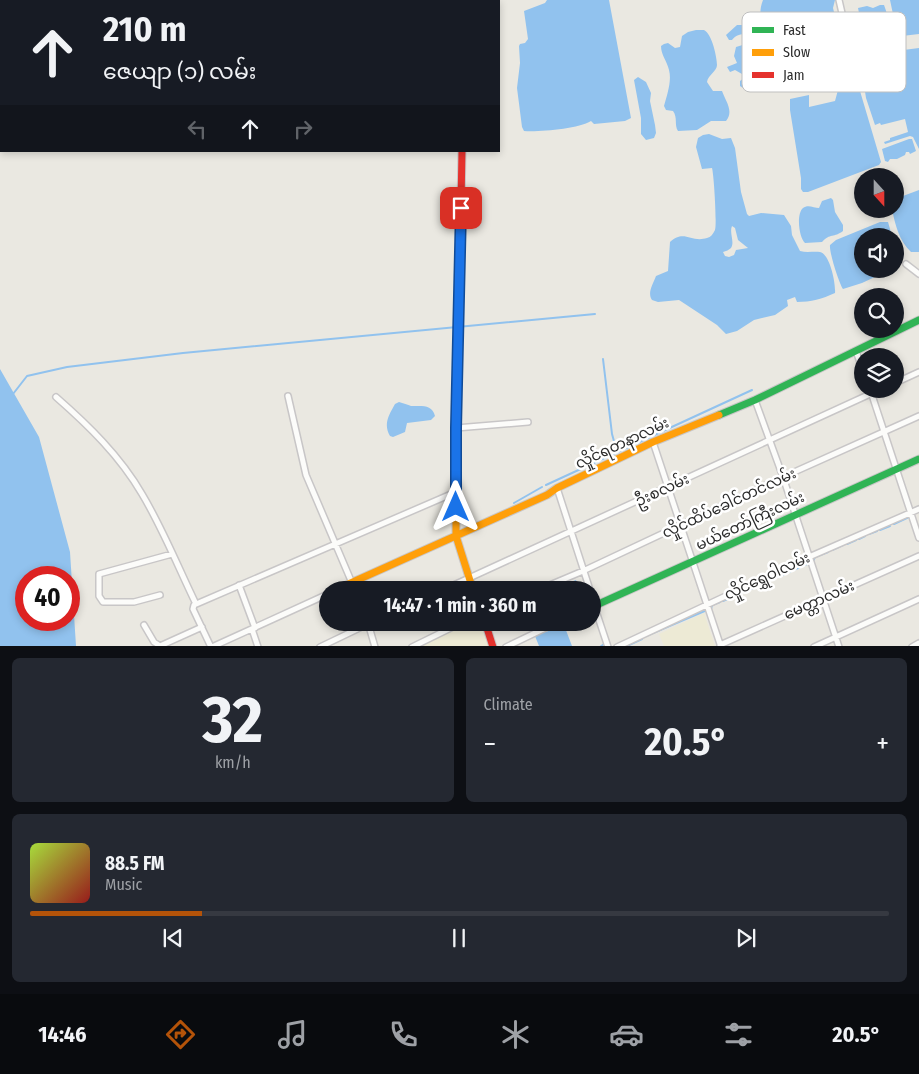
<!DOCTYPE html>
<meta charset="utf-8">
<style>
:root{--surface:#171b24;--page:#242831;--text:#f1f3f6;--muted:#9ea1a6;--line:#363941;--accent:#b45309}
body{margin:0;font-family:"Fira Sans Condensed","Noto Sans Myanmar",sans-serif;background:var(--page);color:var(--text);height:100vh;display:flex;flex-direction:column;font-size:19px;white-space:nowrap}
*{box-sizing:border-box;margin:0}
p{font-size:16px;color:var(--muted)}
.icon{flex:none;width:28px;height:28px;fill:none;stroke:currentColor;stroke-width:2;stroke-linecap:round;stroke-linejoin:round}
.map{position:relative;height:646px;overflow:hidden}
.details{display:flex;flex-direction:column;gap:12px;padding:12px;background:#0d0f14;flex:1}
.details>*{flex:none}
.guide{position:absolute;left:0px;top:0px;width:500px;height:152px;box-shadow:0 2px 8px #0003;background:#171b24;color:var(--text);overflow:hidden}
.needle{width:32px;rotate:159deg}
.tools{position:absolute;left:854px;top:168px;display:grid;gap:10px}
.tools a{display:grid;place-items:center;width:50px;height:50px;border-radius:50%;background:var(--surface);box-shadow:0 2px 8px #0003;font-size:25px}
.speed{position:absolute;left:15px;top:566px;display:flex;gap:10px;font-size:25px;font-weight:700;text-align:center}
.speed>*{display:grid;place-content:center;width:65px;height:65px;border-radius:50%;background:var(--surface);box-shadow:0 2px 8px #0003;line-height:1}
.speed .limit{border:8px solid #d22;background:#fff;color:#111}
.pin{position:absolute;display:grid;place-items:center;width:42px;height:42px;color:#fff;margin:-21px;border-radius:10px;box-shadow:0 2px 8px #0006}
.me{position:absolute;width:55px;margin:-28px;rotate:0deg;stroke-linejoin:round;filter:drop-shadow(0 0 4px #0008)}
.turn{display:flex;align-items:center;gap:18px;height:105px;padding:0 20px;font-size:22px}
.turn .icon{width:65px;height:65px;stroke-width:2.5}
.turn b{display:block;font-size:35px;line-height:42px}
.lanes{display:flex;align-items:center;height:48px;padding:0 20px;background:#0003;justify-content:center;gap:25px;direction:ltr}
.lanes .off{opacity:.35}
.big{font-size:38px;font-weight:700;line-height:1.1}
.details .widget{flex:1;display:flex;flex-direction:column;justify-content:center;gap:8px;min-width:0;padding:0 18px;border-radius:8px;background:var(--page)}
.details .dial{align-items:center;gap:0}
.dial b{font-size:65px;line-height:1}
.song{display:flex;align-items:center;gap:15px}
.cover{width:60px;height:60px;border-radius:8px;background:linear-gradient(135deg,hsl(80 70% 55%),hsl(0 70% 35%))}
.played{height:5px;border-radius:2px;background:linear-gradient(90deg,var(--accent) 20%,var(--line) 20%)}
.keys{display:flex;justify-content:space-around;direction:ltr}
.heat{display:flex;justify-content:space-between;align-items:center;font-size:28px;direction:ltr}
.details .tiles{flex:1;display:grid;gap:12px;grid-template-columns:1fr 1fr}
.widget:last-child{grid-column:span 2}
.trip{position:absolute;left:319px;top:581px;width:282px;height:50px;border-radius:25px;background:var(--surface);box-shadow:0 2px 8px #0003;font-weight:700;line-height:50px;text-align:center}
.tabs{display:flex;height:80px;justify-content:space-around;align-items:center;background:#090b0e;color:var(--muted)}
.tabs .icon{width:35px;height:35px}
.tabs .current{color:var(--accent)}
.tabs b{font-size:22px;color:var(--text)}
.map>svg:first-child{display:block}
.education{fill:#edead5}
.water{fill:#91c2ee;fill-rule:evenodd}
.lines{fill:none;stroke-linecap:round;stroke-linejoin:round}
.stream{stroke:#91c2ee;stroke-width:2}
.street-casing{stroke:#c8c6c7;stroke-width:8}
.fast-casing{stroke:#c8c6c7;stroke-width:9}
.slow-casing{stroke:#c8c6c7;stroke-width:9}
.jam-casing{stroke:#c8c6c7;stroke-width:9}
.street{stroke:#fcfcfa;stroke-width:5}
.fast{stroke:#30b455;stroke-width:7}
.slow{stroke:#ff9f0a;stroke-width:7}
.jam{stroke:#e5322d;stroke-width:7}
.route-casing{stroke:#114b97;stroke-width:12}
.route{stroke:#1a73e8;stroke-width:9}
.labels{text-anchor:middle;stroke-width:5;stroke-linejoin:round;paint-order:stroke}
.street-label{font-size:15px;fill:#2b2b2b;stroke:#fff}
.key{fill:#fff;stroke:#bfbfbf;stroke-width:1}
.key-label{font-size:14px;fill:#2b2b2b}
</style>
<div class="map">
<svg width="919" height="647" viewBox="0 0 919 647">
<rect width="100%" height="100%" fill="#eae8e1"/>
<path class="education" d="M704,613L715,646H664L659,634Z
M470,622L481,623L489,646L416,647Z"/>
<path class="water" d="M547,0H609L631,118L625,121L594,124L591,121C578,129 540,132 524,131L522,127L517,88L520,63L519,46L520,44L525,43L528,39L524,11L545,3Z
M763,0H835L833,8L834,12H838C842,22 838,33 840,44C841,52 846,59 844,68L815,74L807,78L792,80L789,74L784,70C774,48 753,25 763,0Z
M890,0H919V34L902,36L897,33Z
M880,5H884C888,15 891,28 886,38L868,44L865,42L858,8L867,6L873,8Z
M737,25H750L756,30L757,35L755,36C746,34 738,32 732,40H729L726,35Z
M696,30C697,30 703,30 704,30C712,34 717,57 717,65C717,71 708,75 707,82L713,91H722C726,102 734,111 726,121H711L697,130L678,131C674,125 678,118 673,111L666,110L664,106C667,95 672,81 669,70C667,61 661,55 661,46L664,44L668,43L675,48L680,47L682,36L688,32Z
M749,43C759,44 768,54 767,64C755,64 749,60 742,74L735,70L730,72L727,67L737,63L734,56L736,47Z
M919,48V149L913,137L910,136L885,144L884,142L890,140V138L908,132L905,119L881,125L880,123L875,125L866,98L860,59L880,53Z
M762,70L770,71L773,77L767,80L761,78H754L752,82L747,83L743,88L740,86V81L744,78L747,80C748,71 755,71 762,70Z
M638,77L646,82L651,93L650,101L655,125L656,133L654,138L646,140L641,134V118L634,80Z
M847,87H854L860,91L881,162L879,165L871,168L808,192H803L801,189V178L790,110V99L809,95V107L835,101L838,90Z
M709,134L722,139L731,138L735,148L741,192L747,214L749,216L761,213L784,215L791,226L792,235L800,251C807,253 814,251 820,252C830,254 836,284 835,293C822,299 811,302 797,302L795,297L787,300L788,306L775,315L754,320L737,331L726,334L717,325L679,300L658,302L652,300C647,293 653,284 656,276L668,271L670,242C684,229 691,243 707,238C711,237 713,234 715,230C717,224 714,175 712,168L702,169L696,147L698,138L703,135ZM732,226L735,228L738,240L748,248L736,250L734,255L729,257L725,256L723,252C726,251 729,250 731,248C735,242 729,233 732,226Z
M909,139H912L916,151L910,154L909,152H906L905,155L897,159H890L888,162L885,161L882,149Z
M919,190V252H911C899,241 895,224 892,209H895V199Z
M831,198L833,200L835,212L843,225V231C834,238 830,233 822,242L805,243C799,238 796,214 803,208C808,204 814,208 819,208L822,201Z
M880,222H888L892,236H862V269H892L862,283L843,289C839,283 829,252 830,245L836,240Z
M0,369L39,437L70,552L76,646H0ZM26,578H69V620H26Z
M399,402C403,403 408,405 411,406C422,406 432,404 435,416L431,420L407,423L405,432L393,437L390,436C383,424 389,415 395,404Z
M576,580L580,590H568L565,584Z
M564,625L572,646H539L535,636Z"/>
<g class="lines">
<path class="stream" d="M100,0V1
M603,359L612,434L617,452
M13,394L27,376L67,367L183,353L595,314
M546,485L752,390
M514,503L542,487
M894,524L909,517
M880,530L890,526
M869,534L877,531
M859,539L865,536
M847,544L856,540
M832,550L843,545
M813,561L815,557L828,552
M789,572L809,563
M783,575L786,573
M770,580L782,575
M762,584L768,581
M755,587L760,585
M746,591L753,588
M723,601L742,592
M711,609L712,605L720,602
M646,636L707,610V612
M600,647L604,644
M625,647L642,639"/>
<defs>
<path id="street" d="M839,0L857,79
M906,264L919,274
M856,351L862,368
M895,383L919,372
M870,389L919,538
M288,396L306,475L355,590
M56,397C88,425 120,456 142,494C163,529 178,567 196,604
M755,400L783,477L839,647
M456,428L528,422
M653,442L721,647
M557,488L590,590
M239,585L255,628
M443,590L881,389
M538,590L583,571L783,477L919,416
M160,595L134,602H103L99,596V574L172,554
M592,599L608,647
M368,623L375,647
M144,625L154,642L160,646L202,627
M252,629L258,647
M720,645L919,556
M211,647L193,609L194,605L456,492
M212,647L328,594
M320,647L372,622
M412,647L463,622
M506,647L558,622
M617,647L809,557L919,509
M814,647L919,599
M912,647L919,643"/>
<path id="fast" d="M719,415L755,400L919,320
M592,607L919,459"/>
<path id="slow" d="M459,308L456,428V536L473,590
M335,590L547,495L557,488L653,442L719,415"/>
<path id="jam" d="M464,0V1
M459,308L462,151
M485,622L493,647"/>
</defs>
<use href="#street" class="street-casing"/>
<use href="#fast" class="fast-casing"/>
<use href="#slow" class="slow-casing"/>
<use href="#jam" class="jam-casing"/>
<use href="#street" class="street"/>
<use href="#fast" class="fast"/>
<use href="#slow" class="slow"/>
<use href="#jam" class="jam"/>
</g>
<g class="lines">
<defs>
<path id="route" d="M456,507V428L461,208"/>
</defs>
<use href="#route" class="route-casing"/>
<use href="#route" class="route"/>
</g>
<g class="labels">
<g class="street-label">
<text transform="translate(622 443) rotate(-25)" y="5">လှိုင်ရတနာလမ်း</text>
<text transform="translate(662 490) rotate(-25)" y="5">ဦးစလမ်း</text>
<text transform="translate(729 503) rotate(-25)" y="5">လှိုင်ထိပ်ခေါင်တင်လမ်း</text>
<text transform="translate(750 521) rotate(-25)" y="5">မယ်တော်ကြီးလမ်း</text>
<text transform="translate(767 576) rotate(-25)" y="5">လှိုင်ရွှေဝါလမ်း</text>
<text transform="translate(819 600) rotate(-24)" y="5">မေတ္တာလမ်း</text>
</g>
</g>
<rect x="742" y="12" width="164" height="80" rx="8" class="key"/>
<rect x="752" y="27" width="22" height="6" fill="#30b455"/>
<rect x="752" y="49" width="22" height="7" fill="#ff9f0a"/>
<rect x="752" y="72" width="22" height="6" fill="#e5322d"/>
<g class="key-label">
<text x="783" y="35">Fast</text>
<text x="783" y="57">Slow</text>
<text x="783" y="80">Jam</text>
</g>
</svg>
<div class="tools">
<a><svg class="needle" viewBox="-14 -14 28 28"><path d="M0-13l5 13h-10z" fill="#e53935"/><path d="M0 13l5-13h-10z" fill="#9ea1a6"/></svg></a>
<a><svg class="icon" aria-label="sound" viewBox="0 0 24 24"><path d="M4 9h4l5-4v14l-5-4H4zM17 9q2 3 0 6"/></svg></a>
<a><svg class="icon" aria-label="search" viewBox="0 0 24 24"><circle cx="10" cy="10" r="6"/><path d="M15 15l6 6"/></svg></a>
<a><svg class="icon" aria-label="layers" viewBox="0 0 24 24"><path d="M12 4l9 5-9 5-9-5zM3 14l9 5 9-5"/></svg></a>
</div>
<div class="speed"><div class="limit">40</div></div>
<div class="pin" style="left:461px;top:208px;background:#d93025"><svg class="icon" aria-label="arrive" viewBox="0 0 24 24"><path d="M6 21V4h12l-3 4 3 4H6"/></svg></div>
<svg class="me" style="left:456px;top:507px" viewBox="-20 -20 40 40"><path d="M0-17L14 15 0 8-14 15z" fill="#1a73e8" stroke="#fff" stroke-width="4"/></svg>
<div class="trip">14:47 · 1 min · 360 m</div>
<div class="guide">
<div class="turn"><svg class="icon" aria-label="ahead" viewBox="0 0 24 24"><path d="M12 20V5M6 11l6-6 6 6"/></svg><div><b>210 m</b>ဇေယျာ (၁) လမ်း</div></div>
<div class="lanes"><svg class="icon off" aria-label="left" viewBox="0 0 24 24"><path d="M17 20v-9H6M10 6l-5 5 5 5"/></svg><svg class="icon" aria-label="ahead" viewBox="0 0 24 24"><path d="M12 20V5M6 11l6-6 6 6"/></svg><svg class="icon off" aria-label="right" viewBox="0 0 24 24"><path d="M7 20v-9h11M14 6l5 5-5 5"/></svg></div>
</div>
</div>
<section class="details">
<div class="tiles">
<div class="widget dial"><b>32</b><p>km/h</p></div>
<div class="widget"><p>Climate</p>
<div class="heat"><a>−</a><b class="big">20.5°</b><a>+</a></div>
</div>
<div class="widget">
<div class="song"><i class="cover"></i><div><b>88.5 FM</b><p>Music</p></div></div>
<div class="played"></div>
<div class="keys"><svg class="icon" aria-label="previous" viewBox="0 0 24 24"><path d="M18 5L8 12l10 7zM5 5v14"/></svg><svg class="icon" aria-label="pause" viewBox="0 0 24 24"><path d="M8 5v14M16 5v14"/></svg><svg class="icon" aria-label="next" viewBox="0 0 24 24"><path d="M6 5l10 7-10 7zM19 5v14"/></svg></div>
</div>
</div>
</section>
<nav class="tabs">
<b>14:46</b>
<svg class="icon current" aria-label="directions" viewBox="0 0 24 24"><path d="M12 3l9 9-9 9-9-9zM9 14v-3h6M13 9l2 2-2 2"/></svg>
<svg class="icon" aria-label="music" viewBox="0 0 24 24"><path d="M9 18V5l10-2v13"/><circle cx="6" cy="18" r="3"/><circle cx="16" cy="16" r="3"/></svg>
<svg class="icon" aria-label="phone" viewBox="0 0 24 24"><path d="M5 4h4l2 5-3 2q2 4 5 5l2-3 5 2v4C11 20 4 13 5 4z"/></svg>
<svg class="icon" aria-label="climate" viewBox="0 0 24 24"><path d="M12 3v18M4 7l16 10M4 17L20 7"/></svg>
<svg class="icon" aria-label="car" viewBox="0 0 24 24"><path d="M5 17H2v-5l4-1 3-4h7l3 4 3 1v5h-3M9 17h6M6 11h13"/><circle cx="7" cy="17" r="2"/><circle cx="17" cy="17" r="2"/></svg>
<svg class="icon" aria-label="filters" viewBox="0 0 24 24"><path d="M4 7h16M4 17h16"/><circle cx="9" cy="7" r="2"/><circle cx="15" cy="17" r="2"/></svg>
<b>20.5°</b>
</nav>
